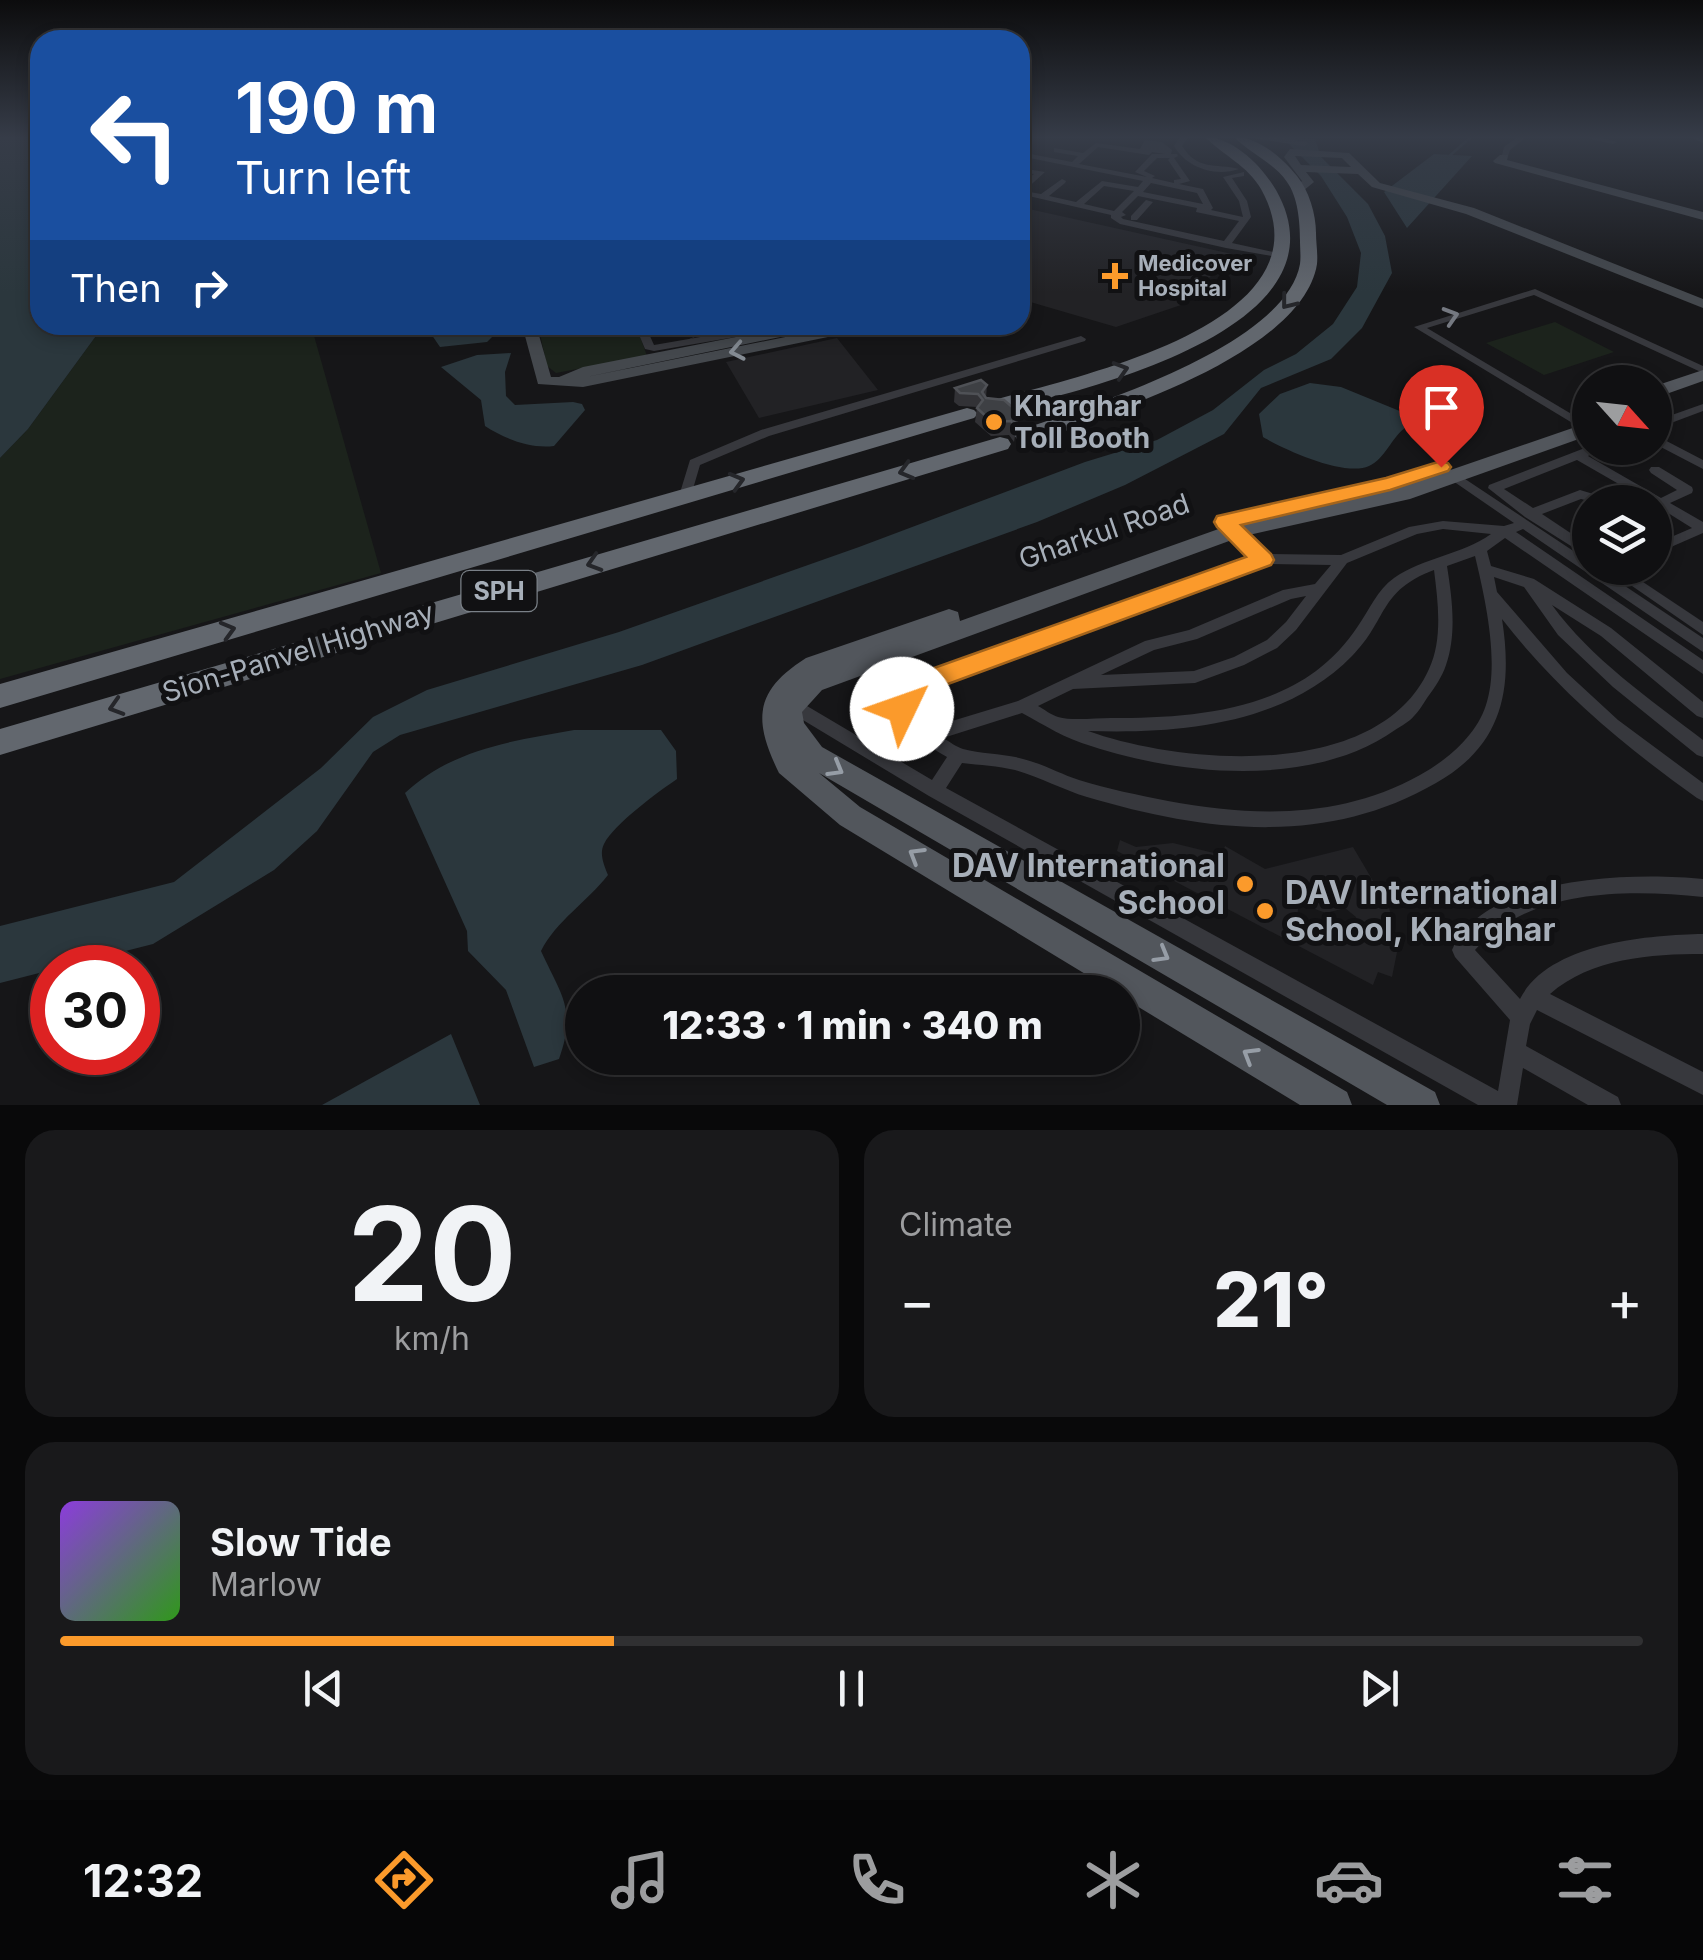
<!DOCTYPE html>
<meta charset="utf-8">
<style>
:root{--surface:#101012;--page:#19191b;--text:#f1f3f6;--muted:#9c9d9f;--line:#303032;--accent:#fb9a2b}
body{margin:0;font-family:Inter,sans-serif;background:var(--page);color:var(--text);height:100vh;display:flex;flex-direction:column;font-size:38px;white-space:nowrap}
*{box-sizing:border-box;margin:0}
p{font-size:32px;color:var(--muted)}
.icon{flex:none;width:55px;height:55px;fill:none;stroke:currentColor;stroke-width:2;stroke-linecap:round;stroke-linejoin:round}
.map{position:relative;height:1105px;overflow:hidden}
.details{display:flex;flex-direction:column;gap:25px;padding:25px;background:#09090a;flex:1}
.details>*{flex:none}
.guide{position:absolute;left:30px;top:30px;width:1000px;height:305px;border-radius:30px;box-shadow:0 5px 15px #0003,0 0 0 2px var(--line);background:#1a4fa0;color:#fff;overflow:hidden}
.needle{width:65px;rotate:117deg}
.tools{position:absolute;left:1572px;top:365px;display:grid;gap:20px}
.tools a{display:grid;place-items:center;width:100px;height:100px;border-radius:50%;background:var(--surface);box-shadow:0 5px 15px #0003,0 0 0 2px var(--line);font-size:50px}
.speed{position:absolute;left:30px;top:945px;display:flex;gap:20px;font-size:50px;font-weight:700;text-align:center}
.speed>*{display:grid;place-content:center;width:130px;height:130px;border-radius:50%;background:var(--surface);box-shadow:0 5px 15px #0003,0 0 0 2px var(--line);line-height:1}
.speed .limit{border:15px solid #d22;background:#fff;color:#111}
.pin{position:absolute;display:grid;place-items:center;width:85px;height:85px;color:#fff;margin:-102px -42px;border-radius:50% 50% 50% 0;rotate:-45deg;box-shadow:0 0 10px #0007}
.pin .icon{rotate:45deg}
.me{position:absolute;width:110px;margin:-55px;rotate:48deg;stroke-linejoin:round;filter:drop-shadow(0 0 8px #0008)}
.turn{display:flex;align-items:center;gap:35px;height:210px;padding:0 40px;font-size:45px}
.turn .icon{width:130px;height:130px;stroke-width:2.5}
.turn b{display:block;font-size:70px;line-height:85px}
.then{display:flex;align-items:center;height:95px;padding:0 40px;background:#0003;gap:20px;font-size:38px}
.big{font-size:75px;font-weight:800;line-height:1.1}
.details .tile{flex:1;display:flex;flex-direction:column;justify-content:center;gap:15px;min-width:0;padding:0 35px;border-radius:30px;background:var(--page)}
.details .dial{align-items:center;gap:0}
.dial b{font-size:130px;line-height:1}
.song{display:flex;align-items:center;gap:30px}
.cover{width:120px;height:120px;border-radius:15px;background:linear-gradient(135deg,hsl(270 70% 55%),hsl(110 70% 35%))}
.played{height:10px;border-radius:5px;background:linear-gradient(90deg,var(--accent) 35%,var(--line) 35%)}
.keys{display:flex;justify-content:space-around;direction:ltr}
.heat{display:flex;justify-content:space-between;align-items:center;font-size:55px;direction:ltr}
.details .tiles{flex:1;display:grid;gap:25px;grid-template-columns:1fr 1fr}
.tile:last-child{grid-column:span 2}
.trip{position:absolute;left:565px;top:975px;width:575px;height:100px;border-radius:50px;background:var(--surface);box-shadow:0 5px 15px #0003,0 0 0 2px var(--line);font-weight:800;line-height:100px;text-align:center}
.tabs{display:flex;height:160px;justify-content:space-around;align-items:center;background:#060607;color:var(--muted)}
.tabs .icon{width:70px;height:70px}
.tabs .on{color:var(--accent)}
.tabs b{font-size:45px;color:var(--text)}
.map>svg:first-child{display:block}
.built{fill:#222225;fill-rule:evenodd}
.green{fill:#1c231c}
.water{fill:#2b373d}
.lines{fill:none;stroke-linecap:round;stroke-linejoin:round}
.stream{stroke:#2b373d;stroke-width:2.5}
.street-tunnel{stroke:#333538;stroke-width:10;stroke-dasharray:10 5;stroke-linecap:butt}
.street{fill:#37383d;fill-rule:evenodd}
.secondary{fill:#44484d;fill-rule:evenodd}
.primary{fill:#52565c;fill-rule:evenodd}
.highway{fill:#62676e;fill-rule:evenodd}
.wall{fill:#323236}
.building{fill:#3e4044;stroke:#4f5156;stroke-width:2.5}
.oneway{stroke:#25262a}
.oneway2{stroke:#757981}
.oneway3{stroke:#848b93}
.oneway4{stroke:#969da6}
.route{fill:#fb9a2b;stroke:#a3641c;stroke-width:2.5}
.poi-dot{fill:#fb9a2b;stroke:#111113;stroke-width:4}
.labels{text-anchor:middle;stroke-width:10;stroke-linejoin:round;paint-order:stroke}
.far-poi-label{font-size:22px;font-weight:bold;fill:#a7afb9;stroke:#111113;text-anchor:start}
.shield{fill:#111113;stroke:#7a8087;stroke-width:2.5}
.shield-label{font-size:25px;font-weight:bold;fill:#a7afb9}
.poi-label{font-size:28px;font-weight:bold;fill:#a7afb9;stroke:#111113;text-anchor:start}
.street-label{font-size:28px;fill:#a7afb9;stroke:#111113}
.near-poi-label{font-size:32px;font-weight:bold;fill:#a7afb9;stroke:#111113;text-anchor:end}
</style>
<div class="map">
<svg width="1703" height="1105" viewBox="0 0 1703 1105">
<rect width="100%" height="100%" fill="#161618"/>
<path class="built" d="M1020,207L1232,254L1184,304L1116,327L1020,299Z
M837,338L878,390L759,418L726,362Z
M1120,840L1136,847L1173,843L1222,855L1225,846L1265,869L1353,847L1389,908L1399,942L1392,977L1378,972L1373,985L1117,851ZM1304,905L1326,913L1345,908L1356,917L1359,934L1353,946L1297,919L1298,909Z"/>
<path class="green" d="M1555,322L1614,352L1544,375L1486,343Z
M104,325H311L381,573L0,679V458L28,429Z
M538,325H636L647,356L556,373L547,366Z"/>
<path class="water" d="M0,137H40V325H104L28,429L0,458Z
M1282,137L1315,139L1321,157L1368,204L1385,236L1392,273L1362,328L1331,359L1261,388L1224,434L1125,485L1037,522L642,665L400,735L373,752L317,831L274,870L153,944L0,983V926L174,882L321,768L373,717L427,690L619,632L859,547L1085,462L1157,440L1213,410L1264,370L1296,354L1333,324L1357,287L1361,253L1347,217L1321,176Z
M1434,154L1472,156L1407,228L1384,192Z
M425,325H502V327L487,342L440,347Z
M511,353L505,372L506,396L515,405L573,402L582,404L585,410L554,446C530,449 505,439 485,426L481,400L441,367L477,355Z
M1310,383L1341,387L1407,414L1406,427C1391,438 1385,459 1369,466C1345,477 1285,450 1263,437L1259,414L1280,394Z
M574,730H661L676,751L677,779C658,792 614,824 604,844C599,854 604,865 608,875C587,902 556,921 541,951C561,995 577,1009 559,1059L534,1067L506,990L468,951L467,931L405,793C452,749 512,741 574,730Z
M451,1034L480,1105H322Z"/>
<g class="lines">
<path class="stream" d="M1447,158L1471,137"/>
<path class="street-tunnel" d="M684,325L691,339"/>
<path class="street" d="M1180,137H1188L1182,146C1198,171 1215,163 1239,169C1215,177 1187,168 1174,146Z
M1517,137H1526L1510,150L1507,159H1501L1504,147Z
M1582,137H1598L1617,142L1613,144Z
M1145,140L1162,142L1172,150L1171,154H1177L1178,156L1174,158L1190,181L1179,184L1203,189L1213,208L1211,210L1243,217L1239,201L1223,177L1244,172V176L1232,178L1247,201L1251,217L1232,243L1283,254V258L1226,248L1120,224L1111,218V215L1020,194V186L1034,174L1020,172V168L1045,172L1024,191L1041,194L1062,179L1066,181L1065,183L1049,196L1076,202L1102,181L1138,187L1143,181L1020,156V152L1072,162L1078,156L1054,152V148L1083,153L1096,143L1140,149ZM1098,147L1149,155L1152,152L1165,154H1152L1135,172L1147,177L1079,164ZM1157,158H1170L1168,160L1181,179L1174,180V183L1152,178L1155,176L1144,171ZM1151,183L1197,193L1203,204L1143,192ZM1104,186L1134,191L1114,211L1084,204ZM1138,196L1197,208L1196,212L1239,221L1224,241L1123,219L1121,217L1126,215L1122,212Z
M1146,200L1153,202L1137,220H1131V216Z
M1535,289L1703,366V373L1534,295L1427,328L1590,425L1589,433L1414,327Z
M635,325H645L654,345L770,325H793L788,328L654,351L645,349Z
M1081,336L1086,339L1085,341L769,436L700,465L690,499L685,500L679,496L690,460L761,430Z
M1703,404V411L1655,429V421Z
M1655,435L1703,460V469L1655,444Z
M1590,446L1602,448L1588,456L1661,498L1677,490L1651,473L1649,470L1651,467H1659L1692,487L1693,490L1692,493L1670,503L1703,522V533L1655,554V544L1692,528L1660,508L1655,509V502H1650L1577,460L1504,489L1533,508L1580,490L1610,499L1611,502H1593L1581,499L1542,514L1590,546V558L1525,517L1488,488L1489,485Z
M1441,463L1590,562V568H1598L1703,638V652L1523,529L1516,532L1703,660V674L1505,538L1487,551L1491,566L1534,579L1611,628L1703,702V718L1697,716L1601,636L1552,605C1591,659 1650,699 1703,740V757L1697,755L1613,687L1558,635L1524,587L1494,577L1497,592L1567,673L1618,720L1703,783V801L1697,798C1624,746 1557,690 1502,619C1513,689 1503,745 1436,783C1325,847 1206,832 1087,797C1063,790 1040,777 1015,770C998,766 980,765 962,763L946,788L1498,1091L1510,1020L1455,957L1452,950C1484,875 1635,872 1703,879V897C1628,889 1529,888 1475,950L1520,999C1548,943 1648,935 1703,934V954C1651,954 1591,958 1550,994L1703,1072V1095L1537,1010L1530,1024L1526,1046L1618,1097L1621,1105H1588L1523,1068L1517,1105H1478L929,796L798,717L782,714L780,709L782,704L788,702L807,706L932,780L947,757C922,742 898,728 893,696L903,684L1252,557L1220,525L1218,522L1225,518L1230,519L1266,554L1341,555L1409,527L1443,521L1504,526L1514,523L1437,470L1435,467ZM1443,529L1491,534C1462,555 1424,557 1394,578C1377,590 1370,609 1358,626C1347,643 1332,659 1316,671C1259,713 1180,718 1111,718C1095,718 1072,721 1058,717C1051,715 1044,709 1038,706L1073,689L1195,683L1244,665L1277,648L1296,630L1347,563L1417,534ZM1475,556C1485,598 1500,663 1486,705C1476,736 1447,760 1420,775C1341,819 1254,817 1168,801C1138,795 1108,789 1079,780C1063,775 1047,766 1030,761C1008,753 984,755 963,749C956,747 949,741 943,738L1022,713C1044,725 1066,739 1091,746C1182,776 1313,788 1395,730C1401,726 1409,722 1414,716C1419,711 1423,704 1427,698C1435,687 1442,677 1446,665C1457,633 1452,598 1447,566ZM1263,564L1331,565L1315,584L1283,590L1189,630L1145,641L1018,701L929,728C918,719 912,712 909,698L915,692ZM1434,570C1438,602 1443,639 1429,669C1379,781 1183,765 1088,731C1179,734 1285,725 1352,656C1388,620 1378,591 1434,570ZM1306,596L1286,622L1267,640L1234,657L1194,671L1101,675L1154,650L1197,639L1291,599Z
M1606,568H1622L1703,622V635Z"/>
<path class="secondary" d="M1247,137H1280L1309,143L1304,146Z
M1691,137H1703V143Z
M1290,149L1349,153L1380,183L1474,208L1703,299V308L1466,214L1372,187L1358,174L1306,172L1314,182L1303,191H1295L1293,189L1302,181L1284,157ZM1295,156L1342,158L1351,167L1301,165Z
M1500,155H1508L1507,160L1703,212V220L1495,163L1493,161Z
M522,325H536L551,377H559L583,367L797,325H826L819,329L586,377L845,325H874L867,329L583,387L538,384Z"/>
<path class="primary" d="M1703,370V381L1655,398V386Z
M1590,422V435L1410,499L1240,537L822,690L802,712L804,723L822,747L1435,1092L1440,1105H1387L819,773L860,807L1347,1092L1352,1105H1300L1122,997V992H1115L840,825L779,773C753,720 754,691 806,658L949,609L958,612L960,621L1227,526L1398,488Z"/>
<path class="highway" d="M1205,137C1233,137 1262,166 1276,190C1355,329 1081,391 994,412L987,410L984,406L987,402C1069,378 1337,325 1261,189C1248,166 1223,155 1205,137Z
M1234,137C1258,137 1282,157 1297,176C1309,191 1316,214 1316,233C1316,243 1318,254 1317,264C1305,340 1161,395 1098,417C1077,425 1041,446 1018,441L1015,436L1018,431C1089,406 1285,347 1300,264C1301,257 1300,248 1300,241C1300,222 1298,197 1287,182C1274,163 1250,153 1234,137Z
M967,408L974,410L978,414L974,418L0,708V684Z
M1000,437L1008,439L1011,444L1008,449L0,755V729Z"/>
</g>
<path class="wall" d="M987,385L986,398L1019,413L1014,442L1009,435L991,436L975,422L977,407L959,406L954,402L955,388Z"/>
<path class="building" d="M981,380L987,385L982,392L986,398L1004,400L1019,413L1014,420L1016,428L1011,421L992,422L977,408L983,400L978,394L960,393L955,388Z"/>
<defs><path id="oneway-chevron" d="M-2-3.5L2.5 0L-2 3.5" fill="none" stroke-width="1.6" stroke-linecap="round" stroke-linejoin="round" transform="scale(2.5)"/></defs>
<g class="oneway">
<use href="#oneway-chevron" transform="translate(1288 302) rotate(128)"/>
<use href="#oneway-chevron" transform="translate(1121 370) rotate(-17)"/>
<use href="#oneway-chevron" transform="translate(906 471) rotate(164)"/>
<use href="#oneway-chevron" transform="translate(737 481) rotate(-16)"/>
<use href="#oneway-chevron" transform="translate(594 563) rotate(163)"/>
<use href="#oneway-chevron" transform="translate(228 630) rotate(-16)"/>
<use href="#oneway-chevron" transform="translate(116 707) rotate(163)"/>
</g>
<use class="oneway2" href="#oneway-chevron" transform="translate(1451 316) rotate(-17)"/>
<use class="oneway3" href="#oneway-chevron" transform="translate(737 351) rotate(169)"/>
<g class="oneway4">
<use href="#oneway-chevron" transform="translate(836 769) rotate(30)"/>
<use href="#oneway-chevron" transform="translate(916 855) rotate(-149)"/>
<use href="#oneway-chevron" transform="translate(1162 955) rotate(30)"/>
<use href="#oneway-chevron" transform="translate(1250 1055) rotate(-149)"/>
</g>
<linearGradient id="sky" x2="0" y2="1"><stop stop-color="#0c0c0d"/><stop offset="0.47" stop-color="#363c48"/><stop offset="1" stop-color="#363c48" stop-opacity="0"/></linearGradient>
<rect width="1703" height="292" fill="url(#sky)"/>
<path class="route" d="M1441,461L1448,463L1451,467L1448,471L1390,490L1241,525L1271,554L1274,560L1271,565L918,695L911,717L902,720L892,717C885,702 888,692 900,680L1246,557L1217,527L1214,522L1217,516L1386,478Z"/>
<g class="poi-dot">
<path d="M1110 261h10v10h10v10h-10v10h-10v-10h-10v-10h10z"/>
<circle cx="994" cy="422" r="10"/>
<circle cx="1245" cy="884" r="10"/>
<circle cx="1265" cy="911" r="10"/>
</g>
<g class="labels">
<g class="far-poi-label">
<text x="1138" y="271">Medicover<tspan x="1138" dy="25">Hospital</tspan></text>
</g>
<rect class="shield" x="461.5" y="571" width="75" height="40" rx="8"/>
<g class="shield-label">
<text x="499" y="600">SPH</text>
</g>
<g class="poi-label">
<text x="1014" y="416">Kharghar<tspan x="1014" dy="32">Toll Booth</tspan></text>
</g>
<g class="street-label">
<text transform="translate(1104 531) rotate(-19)" y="10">Gharkul Road</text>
<text transform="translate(298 652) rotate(-17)" y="10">Sion-Panvel Highway</text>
</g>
<g class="near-poi-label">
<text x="1225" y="877">DAV International<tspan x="1225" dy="37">School</tspan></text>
<text x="1285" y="904" text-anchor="start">DAV International<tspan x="1285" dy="37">School, Kharghar</tspan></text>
</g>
</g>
</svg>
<div class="tools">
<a><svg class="needle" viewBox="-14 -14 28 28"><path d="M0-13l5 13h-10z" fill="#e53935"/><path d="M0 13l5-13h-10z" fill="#9c9d9f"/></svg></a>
<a><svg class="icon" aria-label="layers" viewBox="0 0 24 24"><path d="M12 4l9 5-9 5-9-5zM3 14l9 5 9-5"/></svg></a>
</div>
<div class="speed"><div class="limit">30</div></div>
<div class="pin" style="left:1441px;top:467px;background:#d93025"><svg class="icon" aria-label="arrive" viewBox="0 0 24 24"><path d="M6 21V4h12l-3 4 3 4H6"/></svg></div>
<svg class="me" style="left:902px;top:709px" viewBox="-20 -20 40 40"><circle r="19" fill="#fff"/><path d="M0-13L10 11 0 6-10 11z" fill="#fb9a2b"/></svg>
<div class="trip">12:33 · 1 min · 340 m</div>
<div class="guide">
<div class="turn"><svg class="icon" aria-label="left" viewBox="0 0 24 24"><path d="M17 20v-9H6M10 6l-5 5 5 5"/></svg><div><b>190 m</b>Turn left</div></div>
<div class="then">Then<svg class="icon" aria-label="right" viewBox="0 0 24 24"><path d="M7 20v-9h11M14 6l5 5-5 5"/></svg></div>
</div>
</div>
<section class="details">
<div class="tiles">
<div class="tile dial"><b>20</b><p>km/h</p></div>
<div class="tile"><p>Climate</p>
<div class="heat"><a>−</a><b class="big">21°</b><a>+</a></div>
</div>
<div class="tile">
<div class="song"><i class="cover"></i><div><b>Slow Tide</b><p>Marlow</p></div></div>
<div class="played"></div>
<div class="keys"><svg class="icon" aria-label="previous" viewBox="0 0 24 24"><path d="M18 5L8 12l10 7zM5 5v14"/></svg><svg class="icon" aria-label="pause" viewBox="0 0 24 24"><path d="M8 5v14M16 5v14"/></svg><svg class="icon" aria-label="next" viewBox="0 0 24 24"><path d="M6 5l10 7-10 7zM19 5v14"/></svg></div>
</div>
</div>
</section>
<nav class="tabs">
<b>12:32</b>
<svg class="icon on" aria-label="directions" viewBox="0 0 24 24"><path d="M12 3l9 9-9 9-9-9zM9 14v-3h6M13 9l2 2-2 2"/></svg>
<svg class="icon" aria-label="music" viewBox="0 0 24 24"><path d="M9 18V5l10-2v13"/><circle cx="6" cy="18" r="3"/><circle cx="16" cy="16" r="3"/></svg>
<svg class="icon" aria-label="phone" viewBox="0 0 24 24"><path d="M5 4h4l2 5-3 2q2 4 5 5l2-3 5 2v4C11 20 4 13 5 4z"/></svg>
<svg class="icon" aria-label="climate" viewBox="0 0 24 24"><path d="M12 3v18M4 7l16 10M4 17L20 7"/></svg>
<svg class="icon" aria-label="car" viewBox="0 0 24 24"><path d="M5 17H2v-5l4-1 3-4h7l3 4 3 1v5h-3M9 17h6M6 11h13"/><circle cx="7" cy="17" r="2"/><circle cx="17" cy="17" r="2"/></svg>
<svg class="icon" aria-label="filters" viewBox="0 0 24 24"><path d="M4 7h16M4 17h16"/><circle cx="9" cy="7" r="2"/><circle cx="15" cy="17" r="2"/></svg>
</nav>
